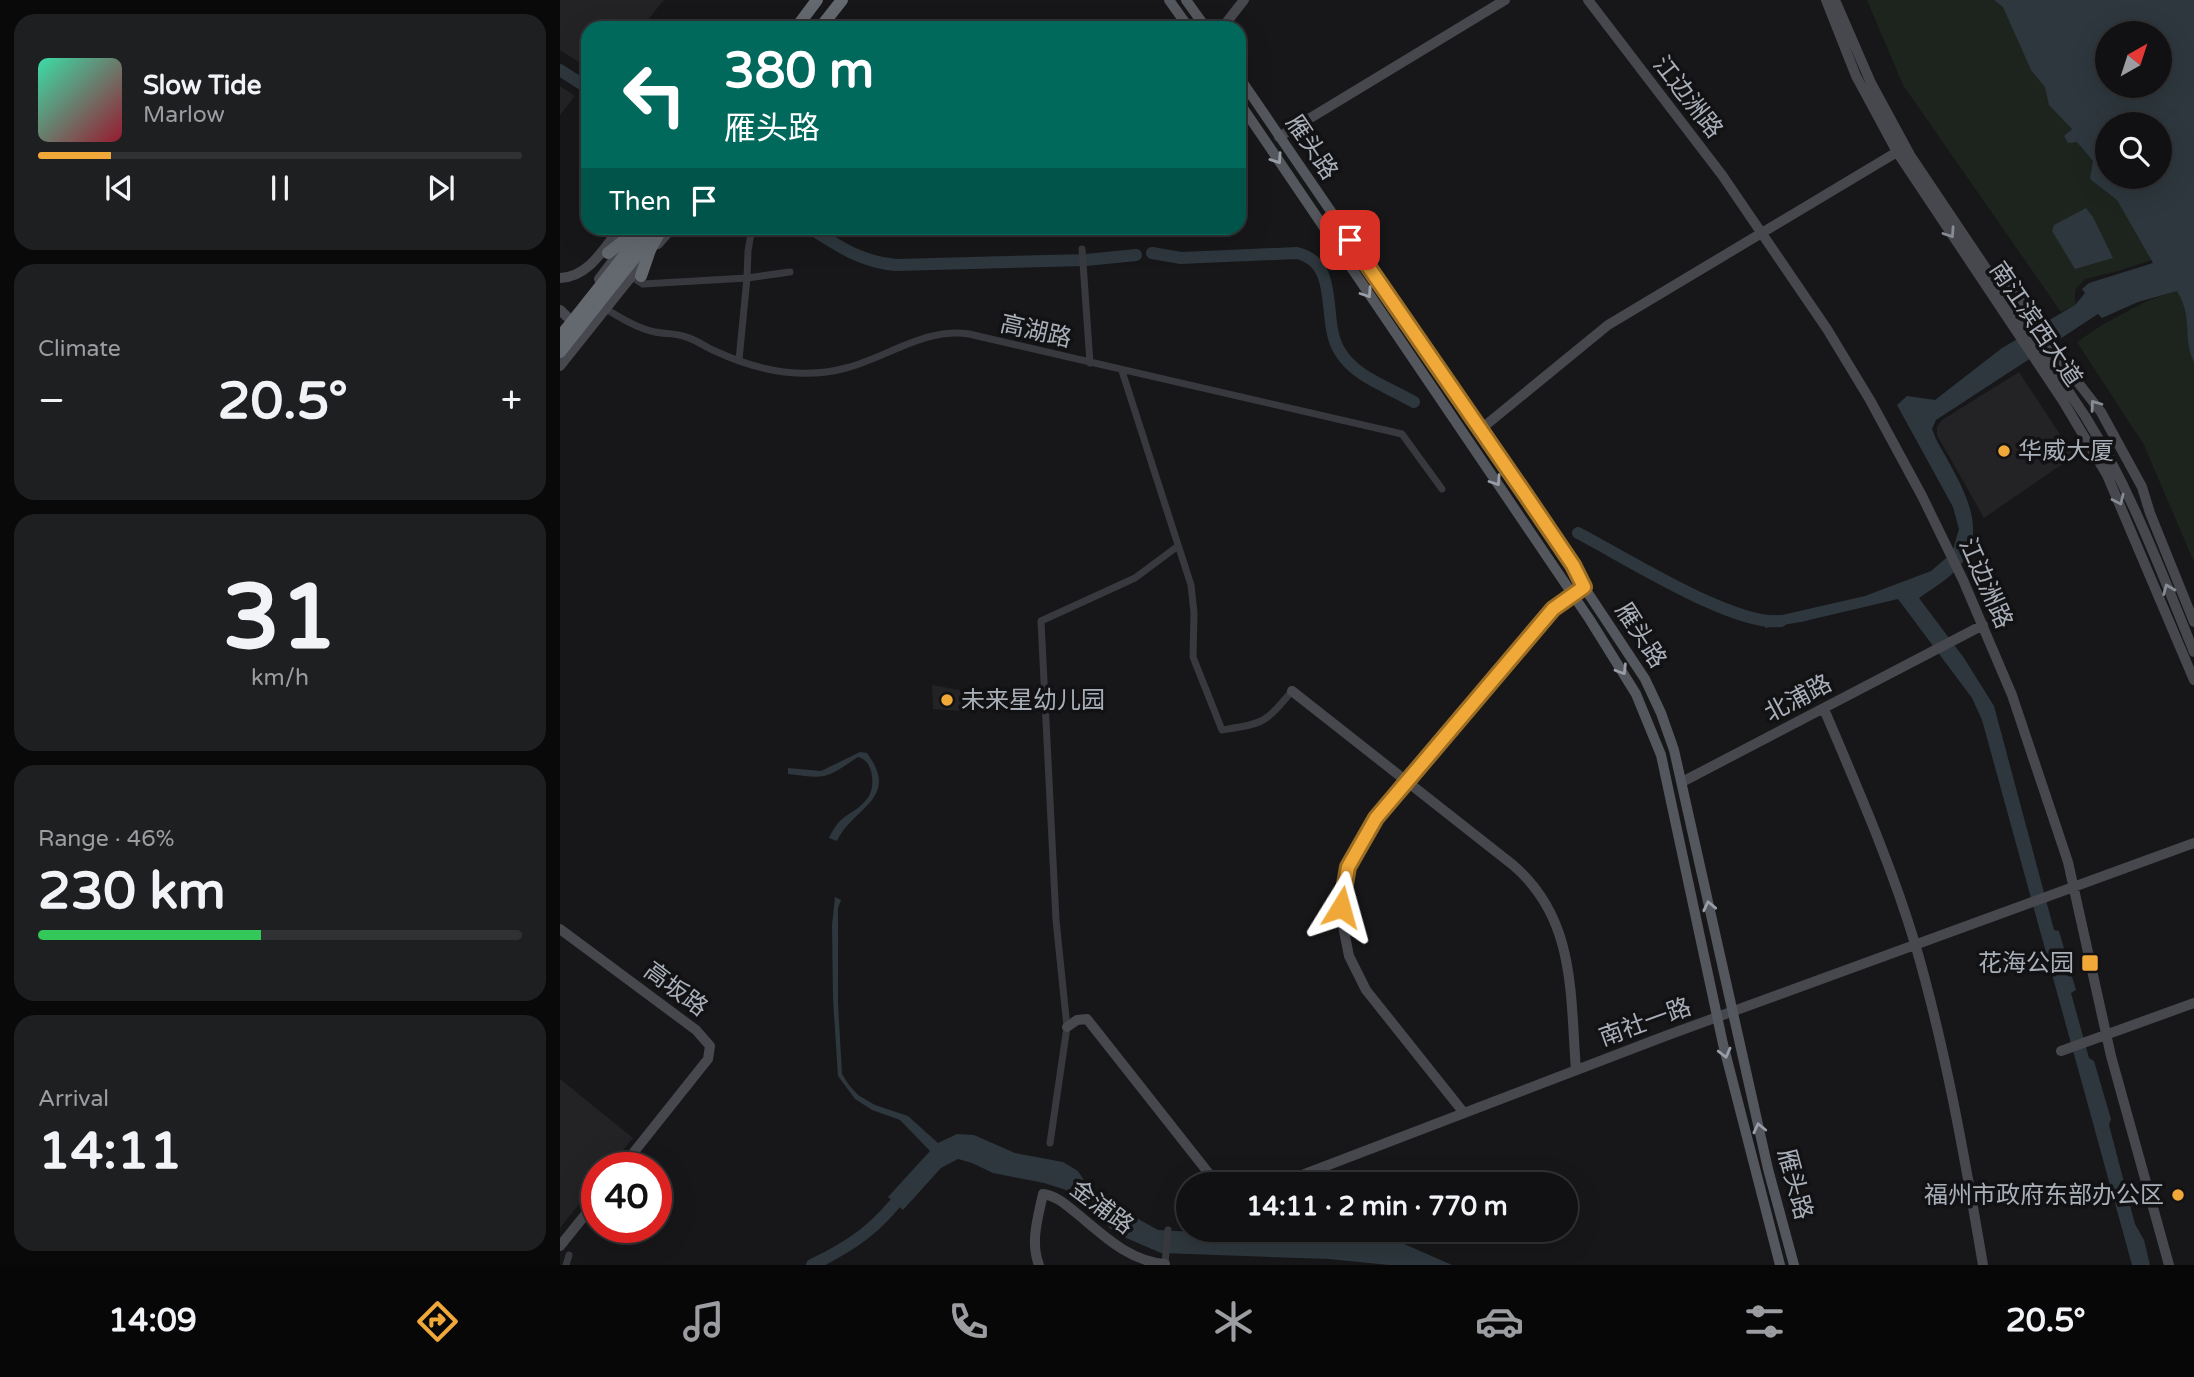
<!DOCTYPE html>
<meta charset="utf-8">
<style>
:root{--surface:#111113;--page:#1e1f21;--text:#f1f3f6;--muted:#9c9da0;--line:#303133;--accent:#f0a938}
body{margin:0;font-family:"Varela Round","Noto Sans SC",sans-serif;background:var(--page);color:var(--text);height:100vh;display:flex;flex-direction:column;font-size:26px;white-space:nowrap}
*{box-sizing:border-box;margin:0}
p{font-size:23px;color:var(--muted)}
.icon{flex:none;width:38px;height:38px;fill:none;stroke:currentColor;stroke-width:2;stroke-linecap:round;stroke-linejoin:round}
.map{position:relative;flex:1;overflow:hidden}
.sheet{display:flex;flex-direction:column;gap:14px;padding:14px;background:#09090a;width:560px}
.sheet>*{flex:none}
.guide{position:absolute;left:21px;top:21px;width:665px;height:214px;border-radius:21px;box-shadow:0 7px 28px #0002,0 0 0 2px var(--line);background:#00695c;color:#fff;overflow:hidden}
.needle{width:46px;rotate:39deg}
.controls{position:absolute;left:1535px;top:21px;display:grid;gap:14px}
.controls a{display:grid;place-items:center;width:77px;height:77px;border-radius:50%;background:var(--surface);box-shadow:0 7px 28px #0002,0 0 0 2px var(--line);font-size:35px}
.speed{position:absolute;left:21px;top:1152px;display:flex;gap:14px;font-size:35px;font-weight:700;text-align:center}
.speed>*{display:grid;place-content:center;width:91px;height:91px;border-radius:50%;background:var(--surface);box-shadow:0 7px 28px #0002,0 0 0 2px var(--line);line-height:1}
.speed .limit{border:10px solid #d22;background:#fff;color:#111}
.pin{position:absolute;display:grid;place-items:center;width:60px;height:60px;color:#fff;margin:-30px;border-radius:14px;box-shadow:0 4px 10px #0006}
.me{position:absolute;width:77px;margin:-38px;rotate:8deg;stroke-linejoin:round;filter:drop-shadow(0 0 5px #0008)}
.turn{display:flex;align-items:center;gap:24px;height:147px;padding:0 28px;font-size:32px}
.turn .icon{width:91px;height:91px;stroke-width:2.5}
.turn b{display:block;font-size:49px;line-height:60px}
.then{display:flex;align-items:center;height:66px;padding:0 28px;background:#0003;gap:14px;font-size:26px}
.big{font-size:52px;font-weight:700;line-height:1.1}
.sheet .widget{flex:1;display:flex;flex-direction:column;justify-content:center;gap:10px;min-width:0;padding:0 24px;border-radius:21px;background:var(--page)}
.sheet .dial{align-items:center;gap:0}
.dial b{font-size:91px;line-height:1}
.song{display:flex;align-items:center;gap:21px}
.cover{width:84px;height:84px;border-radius:10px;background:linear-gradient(135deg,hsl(160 70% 55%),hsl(350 70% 35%))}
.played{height:7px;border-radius:4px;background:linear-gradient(90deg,var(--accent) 15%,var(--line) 15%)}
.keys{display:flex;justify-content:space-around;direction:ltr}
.heat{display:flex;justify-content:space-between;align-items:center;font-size:38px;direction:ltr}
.charge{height:10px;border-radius:5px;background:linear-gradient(90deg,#34c759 46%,var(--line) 0)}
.trip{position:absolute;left:616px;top:1172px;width:402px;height:70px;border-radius:35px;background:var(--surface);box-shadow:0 7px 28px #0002,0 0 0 2px var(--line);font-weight:700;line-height:70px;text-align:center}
.tabs{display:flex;height:112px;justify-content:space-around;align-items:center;background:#070708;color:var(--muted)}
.tabs .icon{width:49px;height:49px}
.tabs .on{color:var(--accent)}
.tabs b{font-size:32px;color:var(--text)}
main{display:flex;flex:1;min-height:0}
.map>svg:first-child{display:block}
.built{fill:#232326}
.green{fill:#1d241e;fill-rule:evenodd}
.water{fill:#2d373d;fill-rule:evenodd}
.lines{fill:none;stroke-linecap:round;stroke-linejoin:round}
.river{stroke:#2d373d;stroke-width:12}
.street{stroke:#38393e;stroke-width:7}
.secondary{stroke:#46484e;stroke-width:10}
.primary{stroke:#54575d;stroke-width:10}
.highway{stroke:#64686f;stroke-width:12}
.highway-bridge{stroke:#64686f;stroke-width:12}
.oneway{stroke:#989da7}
.oneway2{stroke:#868b94}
.route-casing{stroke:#9c6e24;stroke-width:18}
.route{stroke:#f0a938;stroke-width:12}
.poi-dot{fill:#f0a938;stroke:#121214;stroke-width:2.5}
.labels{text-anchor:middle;stroke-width:7;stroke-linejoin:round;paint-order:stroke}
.street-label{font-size:24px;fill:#a9afb9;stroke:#121214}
.poi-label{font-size:24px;fill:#a9afb9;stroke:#121214;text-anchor:start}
</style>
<main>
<section class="sheet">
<div class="widget">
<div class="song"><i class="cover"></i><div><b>Slow Tide</b><p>Marlow</p></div></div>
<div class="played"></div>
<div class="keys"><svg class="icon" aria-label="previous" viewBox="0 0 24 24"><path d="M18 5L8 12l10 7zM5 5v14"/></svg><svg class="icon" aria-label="pause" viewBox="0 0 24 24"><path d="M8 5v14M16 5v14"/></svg><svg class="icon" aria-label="next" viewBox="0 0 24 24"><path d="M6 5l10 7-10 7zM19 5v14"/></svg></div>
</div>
<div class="widget"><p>Climate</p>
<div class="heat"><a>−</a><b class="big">20.5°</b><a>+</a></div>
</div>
<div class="widget dial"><b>31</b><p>km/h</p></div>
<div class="widget"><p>Range · 46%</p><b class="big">230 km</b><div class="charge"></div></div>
<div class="widget"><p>Arrival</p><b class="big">14:11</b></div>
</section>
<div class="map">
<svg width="1634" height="1265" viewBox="0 0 1634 1265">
<rect width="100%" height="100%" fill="#171719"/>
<path class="built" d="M0,0H104L81,28H28V68L0,50Z
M0,86L15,96L0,115Z
M1459,372L1514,456L1424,518L1377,435V427L1382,420Z
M372,685L400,690L402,711L373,709Z
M0,1079L73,1138L49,1167H37V1182L0,1228Z"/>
<path class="green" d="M1307,0H1570L1547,33V86H1600L1634,104V562L1584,445L1517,342L1542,325L1585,302L1617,290L1591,260L1558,271L1525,279L1515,290V305L1501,312L1343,85ZM1547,124H1600V177H1547Z"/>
<path class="water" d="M1434,0H1634V362C1622,338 1634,319 1617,291L1578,302L1542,318L1538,314L1376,420L1372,429L1376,439C1397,479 1437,532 1394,572C1384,582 1370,590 1359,598L1404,658L1434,706L1494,930L1499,931L1516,990L1511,993L1529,1058L1534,1061L1551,1119L1549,1125L1575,1224L1584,1240L1590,1265H1572L1422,720L1412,698L1338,599L1241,622L1205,628L1204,616L1222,615L1305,596L1371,571L1392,553L1399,529L1393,507L1337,405L1347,396L1375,400L1442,348L1515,305L1525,293L1522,289L1529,283L1593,263L1557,200L1530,179L1533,161L1517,142L1508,143L1504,136L1512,129L1489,105L1485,87L1471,70L1443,7ZM1547,33H1600V86H1547ZM1547,124H1600V177H1547Z
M1526,208L1533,217L1553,258L1515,269L1492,231L1494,225Z
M300,752L307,753C341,799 293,807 277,841L269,838C282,811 292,817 307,799C316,788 314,760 298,757C265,779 267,779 228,774V768L261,771Z
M275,897L281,900L278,908V1003L282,1074L289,1085L298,1095L315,1105L348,1116L378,1143L397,1134L414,1135L455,1153L503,1162L518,1171L531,1191L548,1197L580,1220L598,1230L842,1243L892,1265H829L769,1259L601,1253L557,1234L506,1190L484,1183L433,1173L412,1163L398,1159L381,1168L343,1210L328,1197L370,1151L340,1120L312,1110L295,1099L278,1076L273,999L272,925Z"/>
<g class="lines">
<path class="river" d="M0,70L28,88
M250,228C278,246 301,262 336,265L526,260L576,255
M592,253L621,258L737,253C781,263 761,319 779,350C794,377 829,387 854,402
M1018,533C1063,556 1174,627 1221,621
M252,1265C295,1244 317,1228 346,1190"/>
<path class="street" d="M522,249L530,363
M72,277L83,284L187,278L230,272
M46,309C61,318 77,328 95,332C105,334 116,333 126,337C137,340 145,347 155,351C196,370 242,380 286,368C326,358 366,327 409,334L842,434L882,489
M179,360L187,278L188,251L192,228
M562,371L631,585L634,613L633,657L662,730C705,723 704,724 732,691
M490,1143L507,1027L496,920L481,621L575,578L618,546
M605,1264L608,1230
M6,1265L9,1255"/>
<path class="secondary" d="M1028,0L1162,175L1267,329L1310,400L1362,496L1403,580L1452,695L1508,862L1551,1056L1609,1265
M1266,0L1296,76L1337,152L1503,401L1547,475L1634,680
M1275,0L1311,83L1350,155L1525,416C1571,490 1601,571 1634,652
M662,28L684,0
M719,137L945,0
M98,244L112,228
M0,278C29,277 44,248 60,228
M39,279L61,250
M1438,279L1463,303L1509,371L1541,412L1582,487L1590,513L1634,622
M0,310L18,327
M0,366L83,262
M921,429L1048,325L1337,152
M732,691L953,865C1016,919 1010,994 1016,1070
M1264,709C1297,787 1332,866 1356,947C1386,1051 1405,1159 1423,1265
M1122,782L1423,625
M0,929L136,1030L150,1046L148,1059L62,1167
M507,1027L517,1020L527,1019L658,1185
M1501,1051L1634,1003
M904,1113L806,990L789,956L781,916L785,877L795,851L822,810L993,609L1024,587
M716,1185L1108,1035L1634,843
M0,1246L37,1200
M479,1265C470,1242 478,1217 483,1194C498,1196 508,1207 520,1216C545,1237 570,1261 605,1264"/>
<path class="primary" d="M609,0L629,28
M626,0L646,28
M679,77L1013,565L1024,587L1085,679L1101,713L1114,750L1208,1169L1234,1265
M679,102L1030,620L1076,694L1101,755L1163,1044L1220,1265"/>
<path class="highway" d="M236,28L257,0
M260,28L282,0
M57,265L84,228
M64,271L95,233"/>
<path class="highway-bridge" d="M48,253L80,228
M81,276L90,250L102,228
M0,337L57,265
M0,352L64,271"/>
</g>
<defs><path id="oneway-chevron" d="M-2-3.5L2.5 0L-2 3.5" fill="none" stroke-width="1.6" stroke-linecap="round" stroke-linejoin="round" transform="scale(1.75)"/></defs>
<g class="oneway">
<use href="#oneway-chevron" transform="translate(717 159) rotate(56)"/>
<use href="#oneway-chevron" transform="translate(807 293) rotate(56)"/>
<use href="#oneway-chevron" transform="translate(936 481) rotate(56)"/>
<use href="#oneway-chevron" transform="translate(1062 670) rotate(58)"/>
<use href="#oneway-chevron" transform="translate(1149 906) rotate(-102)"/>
<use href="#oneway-chevron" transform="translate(1165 1053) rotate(76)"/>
<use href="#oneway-chevron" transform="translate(1199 1128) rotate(-103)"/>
</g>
<g class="oneway2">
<use href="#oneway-chevron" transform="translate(1390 233) rotate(56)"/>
<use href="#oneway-chevron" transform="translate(1535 405) rotate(-126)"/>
<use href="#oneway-chevron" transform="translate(1559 500) rotate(65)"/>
<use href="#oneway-chevron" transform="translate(1608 589) rotate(-112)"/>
</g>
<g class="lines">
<defs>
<path id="route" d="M781,907L788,867L816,818L993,609L1024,587L1013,565L967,497L790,240"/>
</defs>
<use href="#route" class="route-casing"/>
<use href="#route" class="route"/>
</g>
<g class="poi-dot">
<circle cx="1444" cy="451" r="7"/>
<circle cx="387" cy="700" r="7"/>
<rect x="1521" y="954" width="18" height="18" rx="3.5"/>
<circle cx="1618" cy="1195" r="7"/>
</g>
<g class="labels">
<g class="street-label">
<text transform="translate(1128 97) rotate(52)" y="8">江边洲路</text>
<text transform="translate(752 147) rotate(56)" y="8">雁头路</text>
<text transform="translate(1476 324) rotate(56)" y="8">南江滨西大道</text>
<text transform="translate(476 331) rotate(13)" y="8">高湖路</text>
<text transform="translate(1426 583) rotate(66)" y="8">江边洲路</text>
<text transform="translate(1081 635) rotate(57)" y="8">雁头路</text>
<text transform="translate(1238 698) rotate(-28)" y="8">北浦路</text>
<text transform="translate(116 989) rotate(37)" y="8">高坂路</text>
<text transform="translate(1085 1022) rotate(-20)" y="8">南社一路</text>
<text transform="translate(1235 1184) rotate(75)" y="8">雁头路</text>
<text transform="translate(542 1207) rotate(37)" y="8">金浦路</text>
</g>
<g class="poi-label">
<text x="1458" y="459">华威大厦</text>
<text x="401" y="708">未来星幼儿园</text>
<text x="1514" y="971" text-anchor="end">花海公园</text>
<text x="1604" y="1203" text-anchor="end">福州市政府东部办公区</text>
</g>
</g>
</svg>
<div class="controls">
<a><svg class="needle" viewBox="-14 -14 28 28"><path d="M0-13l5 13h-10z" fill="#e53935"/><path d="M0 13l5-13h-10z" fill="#9c9da0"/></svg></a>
<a><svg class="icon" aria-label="search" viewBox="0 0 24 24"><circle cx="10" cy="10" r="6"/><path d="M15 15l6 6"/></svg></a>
</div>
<div class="speed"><div class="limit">40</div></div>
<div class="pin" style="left:790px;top:240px;background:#d93025"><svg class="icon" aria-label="arrive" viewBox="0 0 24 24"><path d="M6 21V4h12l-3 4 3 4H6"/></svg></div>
<svg class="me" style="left:781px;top:907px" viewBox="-20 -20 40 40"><path d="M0-17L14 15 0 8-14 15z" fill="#f0a938" stroke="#fff" stroke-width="4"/></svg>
<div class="trip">14:11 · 2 min · 770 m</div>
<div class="guide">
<div class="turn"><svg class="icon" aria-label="left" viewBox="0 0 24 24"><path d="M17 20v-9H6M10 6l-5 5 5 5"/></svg><div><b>380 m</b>雁头路</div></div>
<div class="then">Then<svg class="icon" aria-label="arrive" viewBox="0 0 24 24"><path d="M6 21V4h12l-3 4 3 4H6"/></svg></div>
</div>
</div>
</main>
<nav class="tabs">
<b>14:09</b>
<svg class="icon on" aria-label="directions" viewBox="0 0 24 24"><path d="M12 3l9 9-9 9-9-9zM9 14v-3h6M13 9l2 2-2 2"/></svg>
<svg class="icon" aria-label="music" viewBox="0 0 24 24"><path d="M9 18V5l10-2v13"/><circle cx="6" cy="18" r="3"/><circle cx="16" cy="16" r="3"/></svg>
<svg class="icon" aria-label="phone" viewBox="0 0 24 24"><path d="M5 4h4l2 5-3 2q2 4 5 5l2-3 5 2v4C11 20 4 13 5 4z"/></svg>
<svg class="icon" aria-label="climate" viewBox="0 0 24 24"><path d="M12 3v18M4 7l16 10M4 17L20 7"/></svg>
<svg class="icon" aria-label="car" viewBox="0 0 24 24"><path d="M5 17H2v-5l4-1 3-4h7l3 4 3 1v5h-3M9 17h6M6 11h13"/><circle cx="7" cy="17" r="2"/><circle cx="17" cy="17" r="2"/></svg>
<svg class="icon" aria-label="filters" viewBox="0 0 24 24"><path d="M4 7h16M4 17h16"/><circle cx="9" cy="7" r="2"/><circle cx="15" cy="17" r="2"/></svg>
<b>20.5°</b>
</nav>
